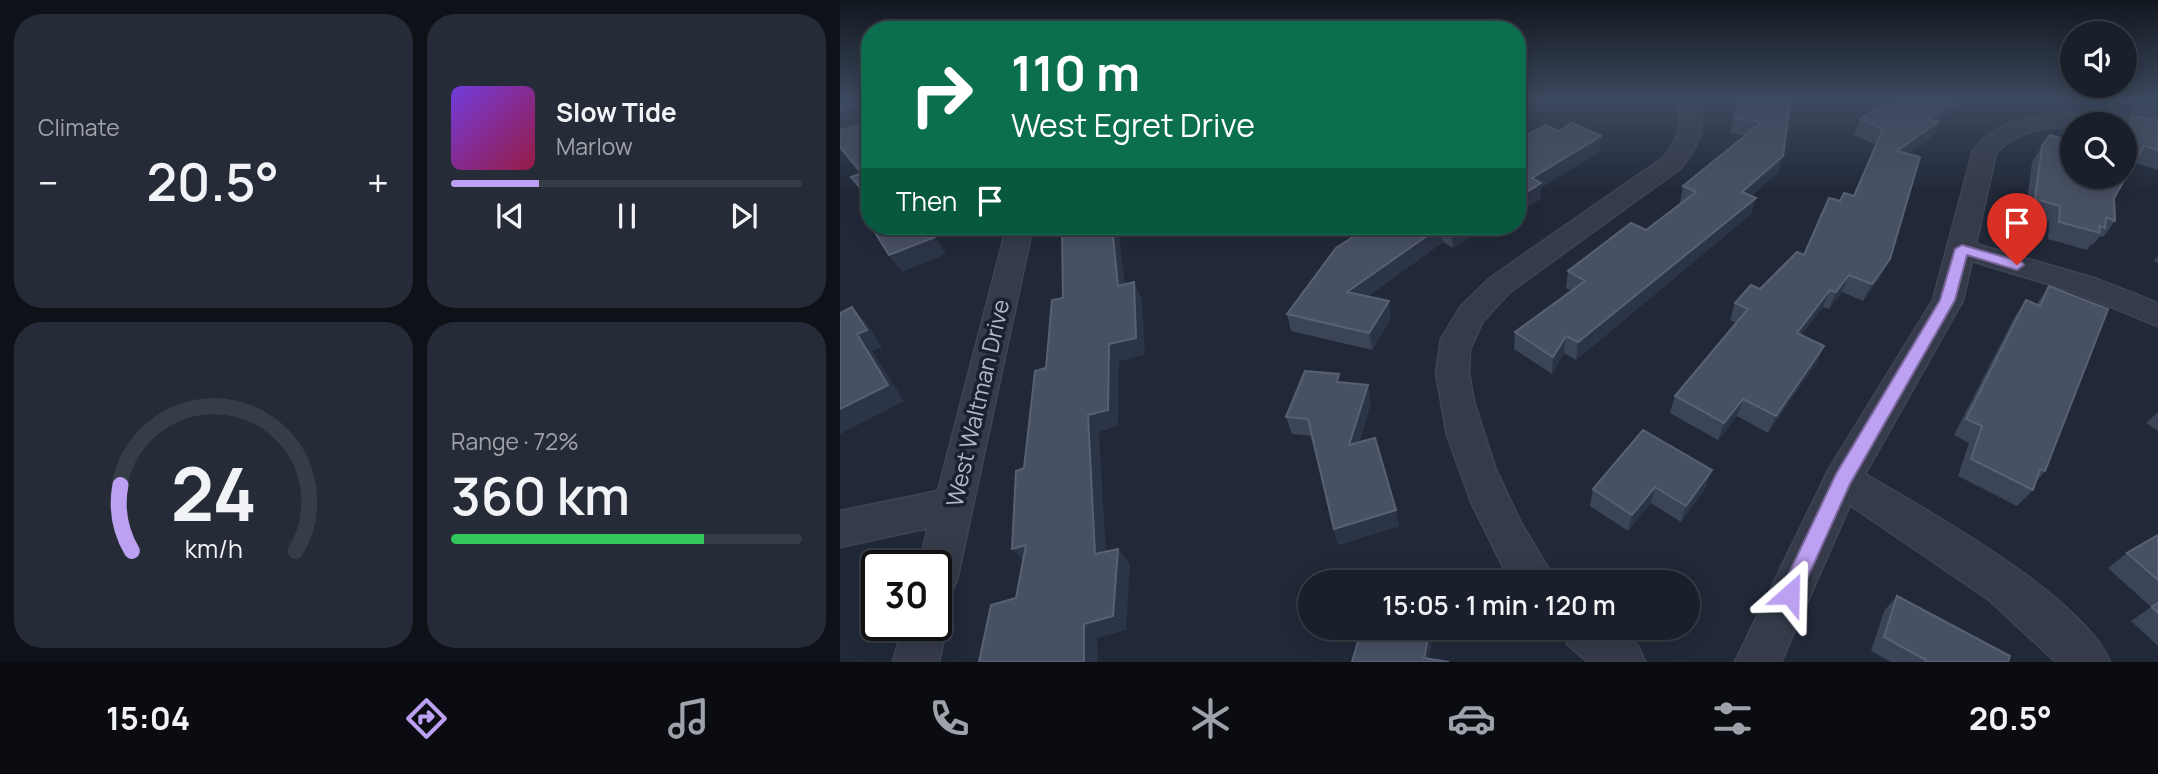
<!DOCTYPE html>
<meta charset="utf-8">
<style>
:root{--surface:#191f2b;--page:#262c37;--text:#f1f3f6;--muted:#9fa2a9;--line:#373d47;--accent:#bca0f2}
body{margin:0;font-family:Manrope,sans-serif;background:var(--page);color:var(--text);height:100vh;display:flex;flex-direction:column;font-size:26px;white-space:nowrap}
*{box-sizing:border-box;margin:0}
p{font-size:23px;color:var(--muted)}
.icon{flex:none;width:38px;height:38px;fill:none;stroke:currentColor;stroke-width:2;stroke-linecap:round;stroke-linejoin:round}
.map{position:relative;flex:1;overflow:hidden}
.drawer{display:flex;flex-direction:column;gap:14px;padding:14px;background:#0e1118;width:840px}
.drawer>*{flex:none}
.guide{position:absolute;left:21px;top:21px;width:665px;height:214px;border-radius:28px;box-shadow:0 4px 18px #0003,0 0 0 2px var(--line);background:#0b6e4f;color:#fff;overflow:hidden}
.fabs{position:absolute;left:1220px;top:21px;display:grid;gap:14px}
.fabs a{display:grid;place-items:center;width:77px;height:77px;border-radius:50%;background:var(--surface);box-shadow:0 4px 18px #0003,0 0 0 2px var(--line);font-size:35px}
.speed{position:absolute;left:21px;top:550px;display:flex;gap:14px;font-size:35px;font-weight:700;text-align:center}
.speed>*{display:grid;place-content:center;width:91px;height:91px;border-radius:50%;background:var(--surface);box-shadow:0 4px 18px #0003,0 0 0 2px var(--line);line-height:1}
.speed .limit{border:4px solid #111;border-radius:10px;background:#fff;color:#111}
.pin{position:absolute;display:grid;place-items:center;width:60px;height:60px;color:#fff;margin:-72px -30px;border-radius:50% 50% 50% 0;rotate:-45deg;box-shadow:0 0 7px #0007}
.pin .icon{rotate:45deg}
.me{position:absolute;width:77px;margin:-38px;rotate:25deg;stroke-linejoin:round;filter:drop-shadow(0 0 5px #0008)}
.turn{display:flex;align-items:center;gap:24px;height:147px;padding:0 35px;font-size:32px}
.turn .icon{width:91px;height:91px;stroke-width:2.5}
.turn b{display:block;font-size:49px;line-height:60px}
.then{display:flex;align-items:center;height:66px;padding:0 35px;background:#0003;gap:14px;font-size:26px}
.big{font-size:52px;font-weight:600;line-height:1.1}
.drawer .tile{flex:1;display:flex;flex-direction:column;justify-content:center;gap:10px;min-width:0;padding:0 24px;border-radius:28px;background:var(--page)}
.drawer .dial{align-items:center;gap:0}
.dial svg{height:182px;overflow:visible;fill:none;stroke:var(--line);stroke-width:7;stroke-linecap:round;text-anchor:middle}
.dial text{fill:var(--text);stroke:none}
.song{display:flex;align-items:center;gap:21px}
.cover{width:84px;height:84px;border-radius:10px;background:linear-gradient(135deg,hsl(260 70% 55%),hsl(340 70% 35%))}
.played{height:7px;border-radius:4px;background:linear-gradient(90deg,var(--accent) 25%,var(--line) 25%)}
.keys{display:flex;justify-content:space-around;direction:ltr}
.heat{display:flex;justify-content:space-between;align-items:center;font-size:38px;direction:ltr}
.charge{height:10px;border-radius:5px;background:linear-gradient(90deg,#34c759 72%,var(--line) 0)}
.drawer .tiles{flex:1;display:grid;gap:14px;grid-template-columns:repeat(2,1fr)}
.trip{position:absolute;left:458px;top:570px;width:402px;height:70px;border-radius:35px;background:var(--surface);box-shadow:0 4px 18px #0003,0 0 0 2px var(--line);font-weight:600;line-height:70px;text-align:center}
.menu{display:flex;height:112px;justify-content:space-around;align-items:center;background:#0a0c11;color:var(--muted)}
.menu .icon{width:49px;height:49px}
.menu .current{color:var(--accent)}
.menu b{font-size:32px;color:var(--text)}
main{display:flex;flex:1;min-height:0}
.map>svg:first-child{display:block}
.lines{fill:none;stroke-linecap:round;stroke-linejoin:round}
.minor-casing{stroke:#3e4453;stroke-width:3}
.minor{fill:#353b4a;fill-rule:evenodd}
.wall{fill:#3c4558}
.shaded-wall{fill:#2c3447}
.building{fill:#485164;stroke:#586173;stroke-width:2}
.route{fill:#bca0f2;stroke:#7a689d;stroke-width:2}
.labels{text-anchor:middle;stroke-width:7;stroke-linejoin:round;paint-order:stroke}
.street-label{font-size:23px;fill:#b0b6c6;stroke:#1a202e}
</style>
<main>
<section class="drawer">
<div class="tiles">
<div class="tile"><p>Climate</p>
<div class="heat"><a>−</a><b class="big">20.5°</b><a>+</a></div>
</div>
<div class="tile">
<div class="song"><i class="cover"></i><div><b>Slow Tide</b><p>Marlow</p></div></div>
<div class="played"></div>
<div class="keys"><svg class="icon" aria-label="previous" viewBox="0 0 24 24"><path d="M18 5L8 12l10 7zM5 5v14"/></svg><svg class="icon" aria-label="pause" viewBox="0 0 24 24"><path d="M8 5v14M16 5v14"/></svg><svg class="icon" aria-label="next" viewBox="0 0 24 24"><path d="M6 5l10 7-10 7zM19 5v14"/></svg></div>
</div>
<div class="tile dial"><svg viewBox="0 0 100 80">
<path d="M14 69A42 42 0 1 1 86 69"/>
<path d="M14 69A42 42 0 0 1 9 40" stroke="#bca0f2"/>
<text x="50" y="56" font-size="32" font-weight="700">24</text>
<text x="50" y="72" font-size="11">km/h</text>
</svg></div>
<div class="tile"><p>Range · 72%</p><b class="big">360 km</b><div class="charge"></div></div>
</div>
</section>
<div class="map">
<svg width="1318" height="662" viewBox="0 0 1318 662">
<rect width="100%" height="100%" fill="#212939"/>
<g class="lines">
<defs>
<path id="minor" d="M835,99H857C868,127 858,146 841,168L670,292L643,321L630,349L629,373L634,402L656,470L681,523L717,583H671L632,504L607,435L596,373L601,339L621,306L650,278L823,158C839,140 844,122 835,99Z
M1225,114L1277,115L1318,121V135L1284,130V124H1232V127C1204,127 1176,131 1156,153L1136,244L1254,278L1318,303V326L1234,292L1132,261L1123,300L1025,474C1088,511 1243,597 1270,662H1216L1148,599L1010,505L941,662H895L989,469L1093,300L1133,151C1154,121 1191,117 1225,114Z
M167,226H193L117,580L111,594L96,600V565H79L88,528L0,547V511L98,491Z
M96,608L101,609L107,625L99,662H53L63,625H96Z
M721,628H777L798,646L805,662H748L727,644Z"/>
</defs>
<use href="#minor" class="minor-casing"/>
<use href="#minor" class="minor"/>
</g>
<path class="wall" d="M899,99H951L943,156L938,172L911,196L916,198L911,214L736,360L724,353L712,374L674,349L675,332L732,291L726,288L728,271L806,230L842,203L840,202L843,186L905,136L890,133Z
M1297,99H1318V119L1290,114Z
M1054,105L1098,123L1091,138L1068,154L1041,276L1023,301L1002,292L989,309L983,307L961,335L984,346L976,363L928,433L897,416L878,440L830,413L835,396L896,323L890,320L895,303L920,289L964,255L1000,201L1014,196L1036,145L1014,135L1020,119Z
M20,110L30,120V201L11,177L20,174L0,149V130L20,125V123L0,130Z
M1293,116L1318,120V170L1295,163L1274,198L1275,221L1263,237L1260,236L1253,245L1251,244L1247,250L1208,239L1209,222L1185,216L1192,162L1202,146L1284,177V129Z
M530,226H660L646,235L640,231L613,248L603,242L527,297L551,318L532,350L451,331L447,314Z
M1318,256V263L1314,261Z
M1209,286L1205,471L1196,482L1193,490L1177,506L1118,476L1129,443L1114,435L1174,318L1186,300L1196,305Z
M502,383L531,402L519,443L559,526L498,545L472,436L452,434L446,417Z
M1318,412V431L1306,423Z
M803,430L866,487L841,522L811,503L788,531L750,506L753,489Z
M1318,535V646L1291,621L1311,607L1268,568L1287,553Z
M1057,596L1168,662H1051L1031,651L1044,611Z"/>
<path class="shaded-wall" d="M10,99H30V107L20,110L27,121L0,130V111Z
M1117,99H1130L1098,123L1091,138L1050,167L1057,151L1089,119Z
M761,136L759,152L701,188V199L677,214V198L692,178Z
M943,156L938,172L897,208L902,192Z
M916,198L911,214L736,360L738,342Z
M86,226H103L90,231Z
M272,226H278L287,303L278,286Z
M601,226L603,242L510,309L507,292Z
M621,226H640V231L613,248L612,232Z
M646,226H660L646,235Z
M95,237L106,254L62,272L49,255Z
M1050,259L1041,276L1023,301L1032,284Z
M1009,275L1002,292L989,309L996,292Z
M294,282L302,299L305,355L279,361L278,426L259,432L267,570L255,554L248,415L269,344Z
M990,290L983,307L950,350L957,333Z
M549,301L551,318L532,350L529,333Z
M12,307L27,324L42,347L32,351L64,401L0,434V409L17,334Z
M726,336L724,353L712,374L713,357Z
M984,346L976,363L928,433L936,416Z
M528,385L531,402L513,462L509,445Z
M903,399L897,416L878,440L884,423Z
M872,470L866,487L841,522L846,506Z
M815,487L811,503L788,531L792,515Z
M556,510L559,526L498,545L494,529Z
M186,545L187,565L172,549Z
M278,549L290,564L286,630L257,638L258,662H244V624Z
M590,628H594L595,630L588,662L584,658Z"/>
<path class="building" d="M0,99H11L17,106L0,111Z
M899,99H951L943,156L902,192L916,198L738,342L726,336L713,357L675,332L745,281L728,271L791,223L806,230L856,192L843,186L922,122L894,118Z
M1063,99H1117L1089,119L1098,122L1057,151L1080,157L1050,259L1032,284L1009,275L996,292L990,290L957,333L984,346L936,416L903,399L884,423L835,396L908,309L895,303L911,285L920,289L957,252L964,255L989,198L1000,201L1004,193L1014,196L1043,129L1020,119L1047,102L1054,105Z
M1303,99H1318V102Z
M22,111L30,120V199L11,177L22,173L0,147V130L20,125Z
M1293,116L1318,120V150L1304,146L1274,198L1275,221L1266,217L1265,228L1259,226L1260,233L1219,222L1220,206L1195,199L1202,146L1210,135L1232,142V177H1284V135Z
M732,123L761,136L692,178L701,183L677,198V141L705,125L719,131Z
M31,226H87L95,237L49,255Z
M227,226H272L278,286L294,282L296,338L269,344L268,410L248,415L255,554L278,549L273,616L244,624V662H139L151,605L176,598L186,545L172,549L176,471L184,468L195,371L206,368L212,300L223,298L222,227Z
M530,226H601L507,292L549,301L529,333L447,314L496,248Z
M602,226H621L612,232Z
M1209,286L1268,309L1205,471L1200,469L1193,490L1131,459L1142,426L1126,419L1186,300L1200,306Z
M12,307L27,330L17,334L48,385L0,409V313Z
M465,371L499,374L497,382L528,385L509,445L535,438L556,510L494,529L468,419L446,417Z
M803,430L872,470L846,506L815,487L792,515L753,489Z
M1318,535V580L1287,553Z
M1057,596L1170,656L1168,662H1085L1086,660L1044,637Z
M1318,603V613L1312,607Z
M522,628H590L584,658L609,662H512Z"/>
<linearGradient id="sky" x2="0" y2="1"><stop stop-color="#12171f"/><stop offset="0.52" stop-color="#3d495f"/><stop offset="1" stop-color="#3d495f" stop-opacity="0"/></linearGradient>
<rect width="1318" height="192" fill="url(#sky)"/>
<path class="route" d="M1122,245L1182,262L1184,265L1177,270L1127,255L1115,300L1010,484L957,601L950,604L942,601L939,594L996,474L1100,300L1115,249Z"/>
<g class="labels">
<g class="street-label">
<text transform="translate(138 403) rotate(-77)" y="8">West Waltman Drive</text>
</g>
</g>
</svg>
<div class="fabs">
<a><svg class="icon" aria-label="sound" viewBox="0 0 24 24"><path d="M4 9h4l5-4v14l-5-4H4zM17 9q2 3 0 6"/></svg></a>
<a><svg class="icon" aria-label="search" viewBox="0 0 24 24"><circle cx="10" cy="10" r="6"/><path d="M15 15l6 6"/></svg></a>
</div>
<div class="speed"><div class="limit">30</div></div>
<div class="pin" style="left:1177px;top:265px;background:#d93025"><svg class="icon" aria-label="arrive" viewBox="0 0 24 24"><path d="M6 21V4h12l-3 4 3 4H6"/></svg></div>
<svg class="me" style="left:950px;top:594px" viewBox="-20 -20 40 40"><path d="M0-17L14 15 0 8-14 15z" fill="#bca0f2" stroke="#fff" stroke-width="4"/></svg>
<div class="trip">15:05 · 1 min · 120 m</div>
<div class="guide">
<div class="turn"><svg class="icon" aria-label="right" viewBox="0 0 24 24"><path d="M7 20v-9h11M14 6l5 5-5 5"/></svg><div><b>110 m</b>West Egret Drive</div></div>
<div class="then">Then<svg class="icon" aria-label="arrive" viewBox="0 0 24 24"><path d="M6 21V4h12l-3 4 3 4H6"/></svg></div>
</div>
</div>
</main>
<nav class="menu">
<b>15:04</b>
<svg class="icon current" aria-label="directions" viewBox="0 0 24 24"><path d="M12 3l9 9-9 9-9-9zM9 14v-3h6M13 9l2 2-2 2"/></svg>
<svg class="icon" aria-label="music" viewBox="0 0 24 24"><path d="M9 18V5l10-2v13"/><circle cx="6" cy="18" r="3"/><circle cx="16" cy="16" r="3"/></svg>
<svg class="icon" aria-label="phone" viewBox="0 0 24 24"><path d="M5 4h4l2 5-3 2q2 4 5 5l2-3 5 2v4C11 20 4 13 5 4z"/></svg>
<svg class="icon" aria-label="climate" viewBox="0 0 24 24"><path d="M12 3v18M4 7l16 10M4 17L20 7"/></svg>
<svg class="icon" aria-label="car" viewBox="0 0 24 24"><path d="M5 17H2v-5l4-1 3-4h7l3 4 3 1v5h-3M9 17h6M6 11h13"/><circle cx="7" cy="17" r="2"/><circle cx="17" cy="17" r="2"/></svg>
<svg class="icon" aria-label="filters" viewBox="0 0 24 24"><path d="M4 7h16M4 17h16"/><circle cx="9" cy="7" r="2"/><circle cx="15" cy="17" r="2"/></svg>
<b>20.5°</b>
</nav>
